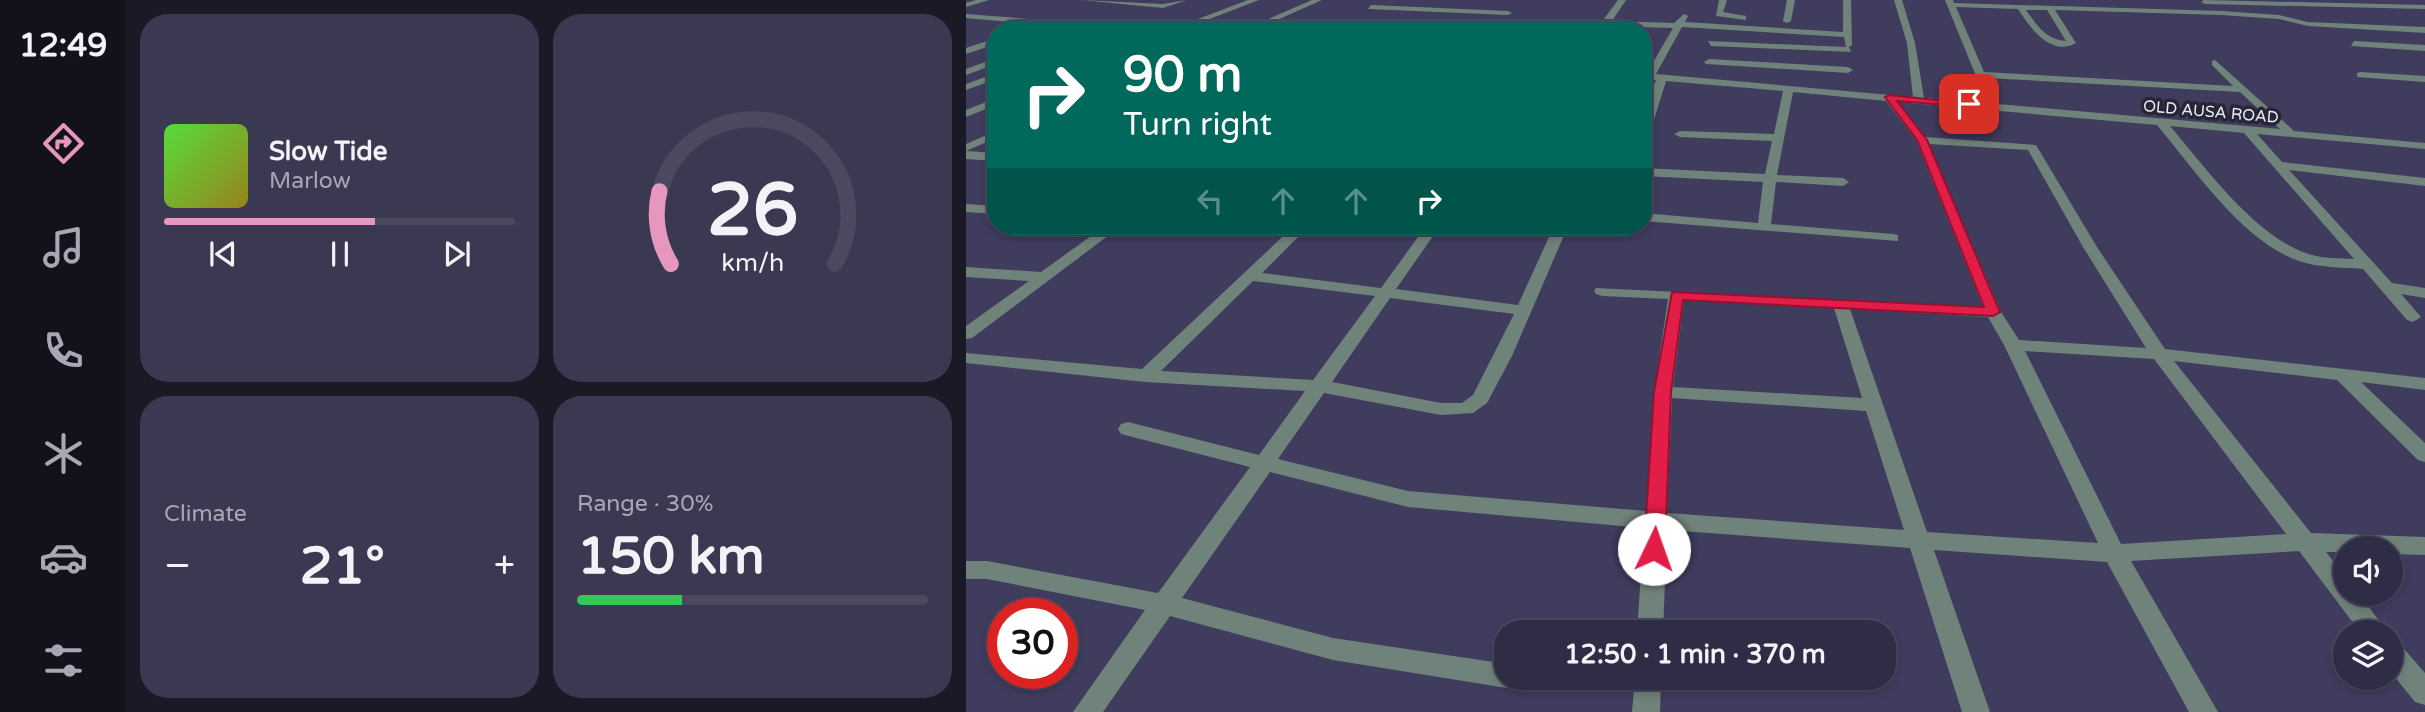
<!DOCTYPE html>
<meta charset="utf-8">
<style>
:root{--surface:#2f2d46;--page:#3b3951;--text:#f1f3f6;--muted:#a7a8b3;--line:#4a495f;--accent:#e797bd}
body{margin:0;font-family:"Varela Round",sans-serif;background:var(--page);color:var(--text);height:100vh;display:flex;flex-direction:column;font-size:26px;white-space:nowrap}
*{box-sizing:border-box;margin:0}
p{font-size:23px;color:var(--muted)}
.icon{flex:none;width:38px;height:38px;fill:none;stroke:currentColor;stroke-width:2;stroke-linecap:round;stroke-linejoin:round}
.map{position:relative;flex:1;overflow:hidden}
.drawer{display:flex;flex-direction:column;gap:14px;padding:14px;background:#1a1926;width:840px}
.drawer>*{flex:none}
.banner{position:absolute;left:21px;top:21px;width:665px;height:214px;border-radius:28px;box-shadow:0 4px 10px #0003,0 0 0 2px var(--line);background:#00695c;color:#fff;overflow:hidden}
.controls{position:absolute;left:1367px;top:536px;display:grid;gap:14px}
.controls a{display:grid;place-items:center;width:70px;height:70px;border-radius:50%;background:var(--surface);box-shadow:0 4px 10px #0003,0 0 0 2px var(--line);font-size:35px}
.speed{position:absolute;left:21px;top:598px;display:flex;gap:14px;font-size:35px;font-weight:700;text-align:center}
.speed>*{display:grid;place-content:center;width:91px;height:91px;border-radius:50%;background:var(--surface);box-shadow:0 4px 10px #0003,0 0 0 2px var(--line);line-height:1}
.speed .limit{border:10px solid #d22;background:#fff;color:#111}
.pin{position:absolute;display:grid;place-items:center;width:60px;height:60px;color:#fff;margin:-30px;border-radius:14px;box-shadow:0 4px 10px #0006}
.me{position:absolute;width:77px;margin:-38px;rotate:3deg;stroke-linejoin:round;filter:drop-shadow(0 0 5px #0008)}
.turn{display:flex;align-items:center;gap:24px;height:147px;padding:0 21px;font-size:32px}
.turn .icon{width:91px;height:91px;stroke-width:2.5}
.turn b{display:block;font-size:49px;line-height:60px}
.lanes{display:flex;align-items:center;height:66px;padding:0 21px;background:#0003;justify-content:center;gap:35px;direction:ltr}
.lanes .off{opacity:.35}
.big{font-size:52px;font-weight:700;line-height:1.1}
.drawer .tile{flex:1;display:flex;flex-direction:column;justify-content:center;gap:10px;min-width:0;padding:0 24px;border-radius:28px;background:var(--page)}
.drawer .dial{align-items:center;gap:0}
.dial svg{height:182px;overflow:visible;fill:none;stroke:var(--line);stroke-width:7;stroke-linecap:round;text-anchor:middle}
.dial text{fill:var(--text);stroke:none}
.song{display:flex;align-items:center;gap:21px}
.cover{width:84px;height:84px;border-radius:10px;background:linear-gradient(135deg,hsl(110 70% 55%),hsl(50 70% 35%))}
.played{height:7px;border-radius:4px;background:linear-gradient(90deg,var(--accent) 60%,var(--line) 60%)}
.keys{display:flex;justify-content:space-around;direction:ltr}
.heat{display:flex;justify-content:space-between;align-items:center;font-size:38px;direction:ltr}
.charge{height:10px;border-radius:5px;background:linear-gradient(90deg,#34c759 30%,var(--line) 0)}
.drawer .tiles{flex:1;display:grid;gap:14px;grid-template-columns:repeat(2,1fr)}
.trip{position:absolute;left:528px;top:620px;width:402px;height:70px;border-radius:28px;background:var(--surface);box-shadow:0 4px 10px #0003,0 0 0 2px var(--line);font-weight:700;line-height:70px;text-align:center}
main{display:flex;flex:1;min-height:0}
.dock{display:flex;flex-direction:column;width:126px;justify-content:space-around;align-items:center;background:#13121c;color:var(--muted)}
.dock .icon{width:49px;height:49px}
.dock .on{color:var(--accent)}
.dock b{font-size:32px;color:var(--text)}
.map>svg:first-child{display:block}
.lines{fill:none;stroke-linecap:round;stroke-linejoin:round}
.minor{fill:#70837b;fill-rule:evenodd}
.route{fill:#e11d48;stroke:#92132f;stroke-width:2}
.labels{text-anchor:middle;stroke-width:7;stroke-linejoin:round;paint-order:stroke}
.far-street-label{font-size:16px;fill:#ececfd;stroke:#272635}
</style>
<main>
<nav class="dock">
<b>12:49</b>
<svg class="icon on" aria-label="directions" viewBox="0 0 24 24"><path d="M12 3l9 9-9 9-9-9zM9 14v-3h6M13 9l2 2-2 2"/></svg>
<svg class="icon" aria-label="music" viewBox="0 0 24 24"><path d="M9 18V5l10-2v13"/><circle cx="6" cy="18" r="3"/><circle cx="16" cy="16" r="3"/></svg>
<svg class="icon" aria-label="phone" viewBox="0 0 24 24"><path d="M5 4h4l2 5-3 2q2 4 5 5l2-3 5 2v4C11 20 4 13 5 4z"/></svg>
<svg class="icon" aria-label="climate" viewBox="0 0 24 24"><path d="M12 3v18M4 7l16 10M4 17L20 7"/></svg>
<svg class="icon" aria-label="car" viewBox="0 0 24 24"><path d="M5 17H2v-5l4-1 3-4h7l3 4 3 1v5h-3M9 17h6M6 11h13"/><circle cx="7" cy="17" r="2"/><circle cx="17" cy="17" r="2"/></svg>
<svg class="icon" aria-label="filters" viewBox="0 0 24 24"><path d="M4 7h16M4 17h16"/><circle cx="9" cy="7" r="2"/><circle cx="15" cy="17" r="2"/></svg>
</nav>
<section class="drawer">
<div class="tiles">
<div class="tile">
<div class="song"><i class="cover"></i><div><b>Slow Tide</b><p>Marlow</p></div></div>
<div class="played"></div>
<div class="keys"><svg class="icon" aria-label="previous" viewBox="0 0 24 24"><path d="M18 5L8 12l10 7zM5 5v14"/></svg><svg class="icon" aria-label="pause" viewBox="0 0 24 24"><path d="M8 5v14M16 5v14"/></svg><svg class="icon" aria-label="next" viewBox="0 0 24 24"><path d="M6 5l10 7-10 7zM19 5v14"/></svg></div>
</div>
<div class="tile dial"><svg viewBox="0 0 100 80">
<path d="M14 69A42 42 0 1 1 86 69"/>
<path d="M14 69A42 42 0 0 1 9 37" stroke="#e797bd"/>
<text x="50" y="56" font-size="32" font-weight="700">26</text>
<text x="50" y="72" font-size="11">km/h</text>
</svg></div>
<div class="tile"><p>Climate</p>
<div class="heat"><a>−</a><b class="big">21°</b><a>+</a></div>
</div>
<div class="tile"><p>Range · 30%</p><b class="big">150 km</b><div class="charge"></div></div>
</div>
</section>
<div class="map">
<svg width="1459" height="712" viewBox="0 0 1459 712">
<rect width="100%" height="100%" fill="#3f3c5e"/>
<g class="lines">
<path class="minor" d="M10,0H23L0,7V3Z
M115,0L197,4L221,0L197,8Z
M282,0H293L215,30H203Z
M346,0H356L289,30H277Z
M652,0H660L646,21L708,23L718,14L722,16L719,22L877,32V0H885L886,45L883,47L885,52L745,46L742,41L880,47L878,37L716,27L690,74L947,97L941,43L928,0H936L949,43L958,98L1021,103L979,0H987L988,3L1256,11L1313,15L1342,22L1459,27V33L1342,26L1313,19L1256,15L1089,10L1110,43C1085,57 1064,28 1052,9L990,7L1018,72L1267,86L1246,65V61L1249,60L1328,131L1459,143V149L1291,134L1316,162L1459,178V186L1323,170L1426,283L1459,288V298L1435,294L1455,317L1447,322L1441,320L1397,269C1376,267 1353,268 1333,261C1277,242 1228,169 1191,125L932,102L959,137L1070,145L1131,247L1199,349L1459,378V390L1395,382L1459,443V462L1452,460L1371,380L1208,361L1345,533L1459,537V555L1424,554V548H1379V552H1360L1379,576V593H1393L1421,632H1394L1333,551L1165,561L1252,712H1223L1141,562L968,550L1024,712H996L944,548L701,530L697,632H671L678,528L442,507L304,472L216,598L367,638L541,664V677H554L550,685L541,688L367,660L204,616L137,712H107L179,610L21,579H0V561H21L192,593L284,467L155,434L152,429L155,424L162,422L293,455L339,391L179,382L0,363V353L176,369L328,226H343L296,273L415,288L460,226H474L430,289L552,305L588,226H602L546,356L521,403L507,413L475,415L358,393L312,459L442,491L680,511L688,392L702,299L636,296L630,294L628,291L630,288L1017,307L950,140L920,101L827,92L811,175L877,178L883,182L877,186L810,182L805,224L927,234L932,235V241L677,221V213L792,223L797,182L677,176V168L799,174L806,141L714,137L708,134L714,131L808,134L817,91L700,81L683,136L677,139V118L690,80L677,79V73H681L707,28L642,26L639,30H631L529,22L533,20L635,23ZM1060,10H1081L1100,41C1080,40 1070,24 1060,10ZM1021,78L1274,92L1314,129L1032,104ZM1204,126L1278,133L1388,259C1372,258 1355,259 1340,253C1288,235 1239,167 1204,126ZM963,144L1062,150L1117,247L1180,348L1053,340L1035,312ZM287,281L409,296L347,380L195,371ZM424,298L548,314L507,395L496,403H475L366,382ZM718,300L868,308L896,398L707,387ZM884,309L1022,317L1038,345L1132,543L961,532ZM1059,351L1188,359L1320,534L1155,544ZM706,398L900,411L938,530L701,513Z
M753,0H761L757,12L780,16V20L750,16Z
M821,0H829L825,21L821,23L817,21Z
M1238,0L1459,5V9L1239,4L1235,2Z
M405,5L542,11L546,13L542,15L402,9Z
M0,14L164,27L168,30H132L0,18Z
M380,23L467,27L471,30L377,27Z
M30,38V44L0,54V48Z
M1388,41L1459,45V51L1385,46Z
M30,58V64L0,75V69Z
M743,59L882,67L887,70L882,73L740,64L738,62Z
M1394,72L1459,76V82L1391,77V73Z
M30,73V79L0,90V84Z
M30,98V105L0,117V110Z
M30,131V138L0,151L30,153V161L0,159V144Z
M0,204L30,206V214L0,212Z
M139,226H155L6,338L0,339V326L63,281L0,277V267L75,272Z
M1424,640L1433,643L1459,673V705L1449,702L1424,671Z
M669,677H695L694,712H666Z"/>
</g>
<path class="route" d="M923,95L1008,104L1003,107L931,101L961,140L1034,312L1027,316L717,300L705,392L699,549L696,554H681L678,549L688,392L706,292L1018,307L951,140L919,97Z"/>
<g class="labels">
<g class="far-street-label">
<text transform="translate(1245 111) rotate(5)" y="6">OLD AUSA ROAD</text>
</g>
</g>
</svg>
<div class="controls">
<a><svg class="icon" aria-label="sound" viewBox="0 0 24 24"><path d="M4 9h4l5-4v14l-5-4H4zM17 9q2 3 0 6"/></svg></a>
<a><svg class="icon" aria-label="layers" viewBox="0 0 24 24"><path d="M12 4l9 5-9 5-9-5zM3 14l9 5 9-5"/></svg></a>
</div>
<div class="speed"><div class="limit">30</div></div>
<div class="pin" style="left:1003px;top:104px;background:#d93025"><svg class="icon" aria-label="arrive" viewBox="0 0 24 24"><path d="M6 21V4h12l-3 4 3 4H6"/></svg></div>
<svg class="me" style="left:688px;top:549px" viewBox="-20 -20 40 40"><circle r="19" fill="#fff"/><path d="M0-13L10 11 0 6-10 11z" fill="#e11d48"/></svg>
<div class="trip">12:50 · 1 min · 370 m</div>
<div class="banner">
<div class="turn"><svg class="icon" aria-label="right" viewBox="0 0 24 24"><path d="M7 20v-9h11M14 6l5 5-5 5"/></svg><div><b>90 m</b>Turn right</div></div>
<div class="lanes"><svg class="icon off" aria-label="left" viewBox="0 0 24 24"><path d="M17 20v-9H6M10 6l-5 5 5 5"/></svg><svg class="icon off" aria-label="ahead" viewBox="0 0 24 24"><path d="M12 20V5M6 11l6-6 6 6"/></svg><svg class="icon off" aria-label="ahead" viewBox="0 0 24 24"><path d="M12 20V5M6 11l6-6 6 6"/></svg><svg class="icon" aria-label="right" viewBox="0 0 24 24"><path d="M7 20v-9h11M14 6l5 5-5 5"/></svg></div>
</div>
</div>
</main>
